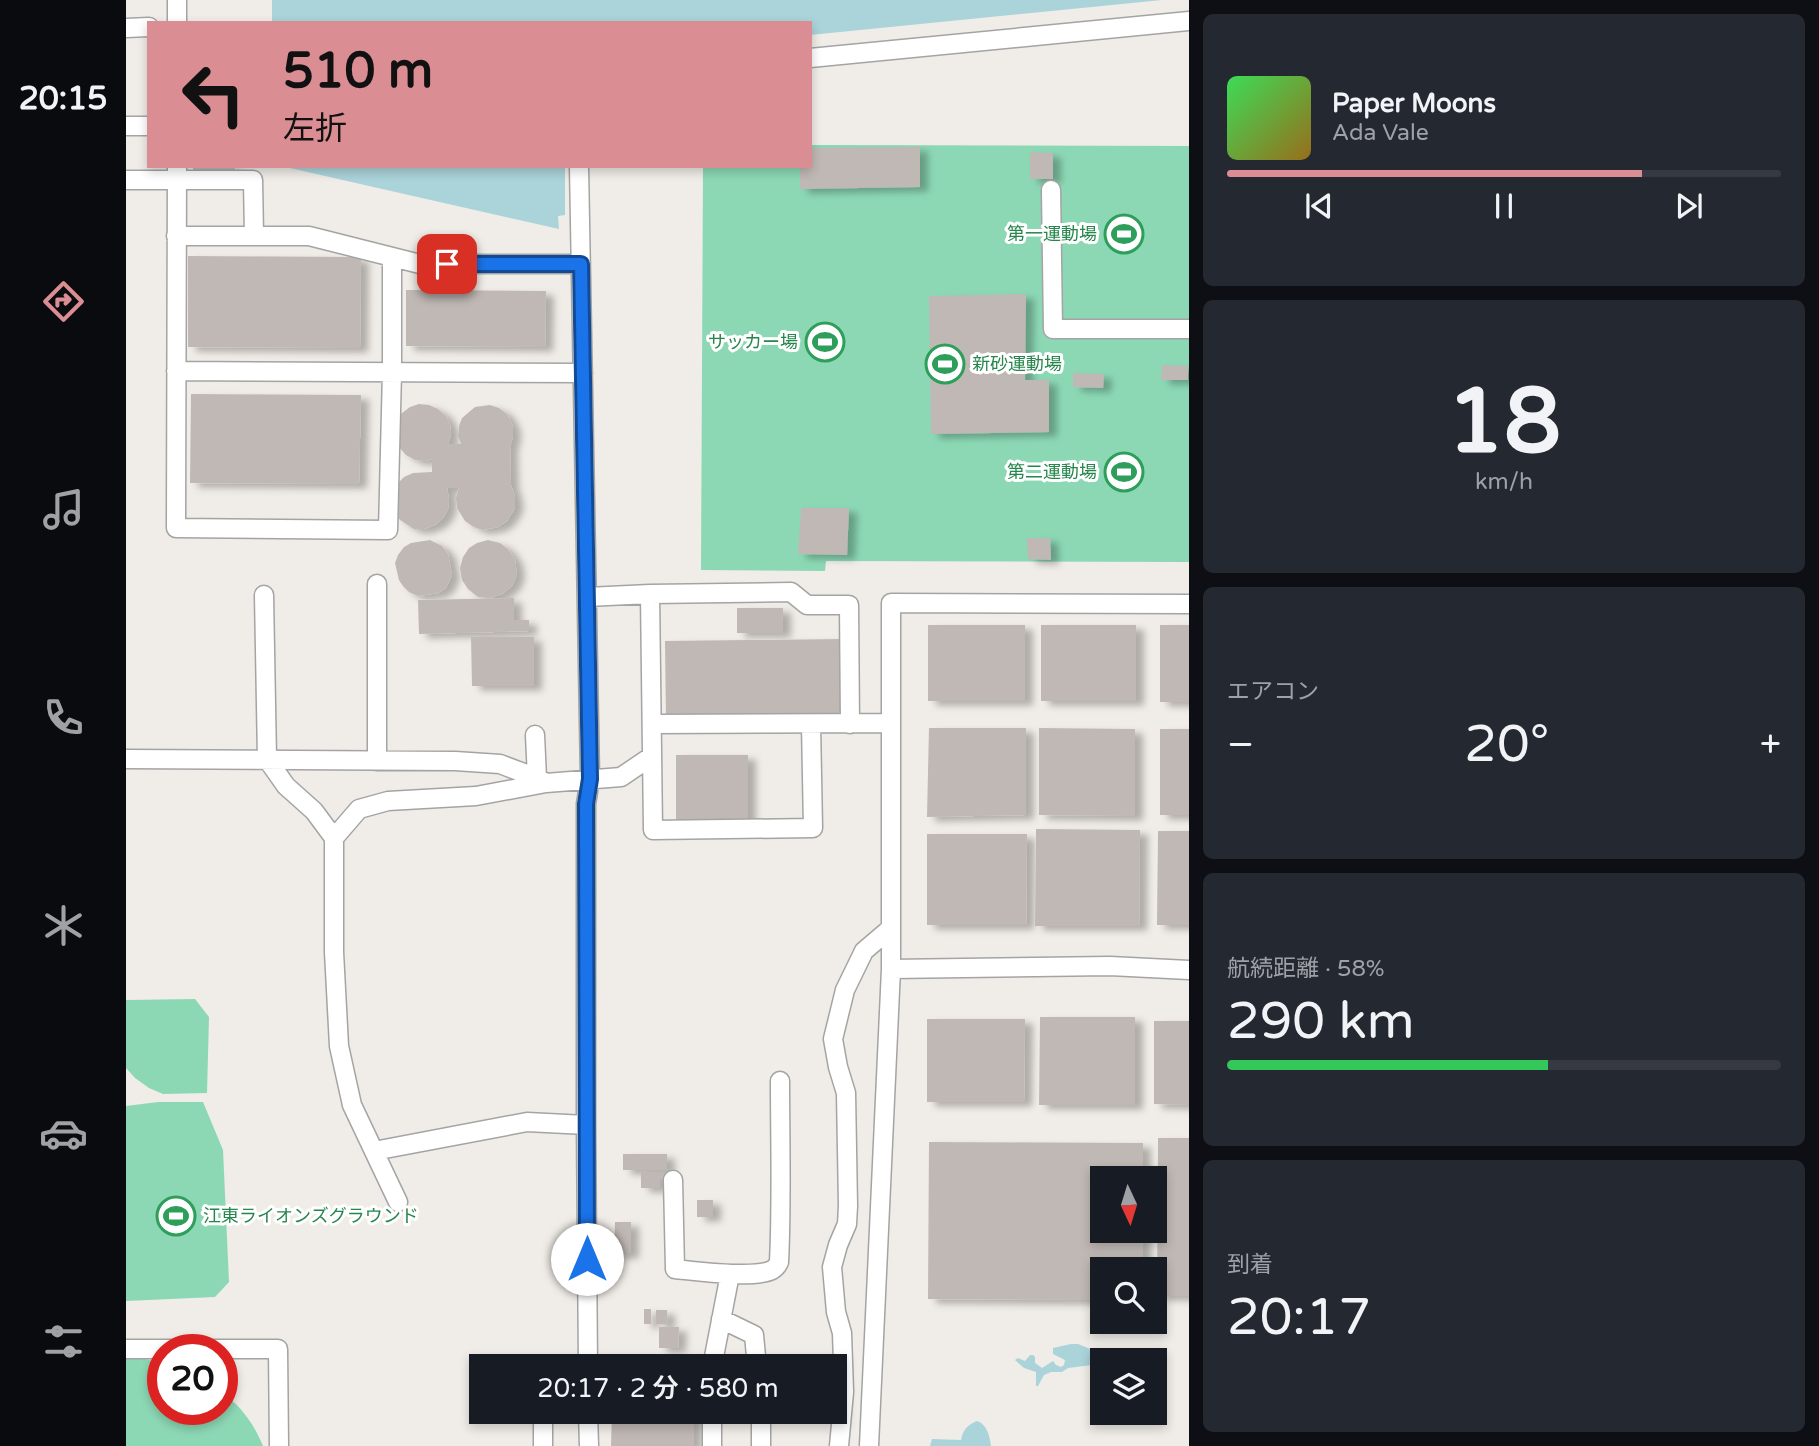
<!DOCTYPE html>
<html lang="ja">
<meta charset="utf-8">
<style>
:root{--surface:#171b24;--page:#242831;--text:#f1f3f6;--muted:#9ea1a6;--line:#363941;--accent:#db8d94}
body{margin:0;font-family:"Varela Round","Noto Sans JP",sans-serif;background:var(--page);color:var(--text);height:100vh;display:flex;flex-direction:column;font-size:26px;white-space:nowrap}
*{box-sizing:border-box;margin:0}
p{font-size:23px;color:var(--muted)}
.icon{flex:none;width:38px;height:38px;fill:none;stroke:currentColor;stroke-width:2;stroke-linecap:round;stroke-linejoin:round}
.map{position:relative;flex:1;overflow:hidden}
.drawer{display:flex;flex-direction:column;gap:14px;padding:14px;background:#0d0f14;width:630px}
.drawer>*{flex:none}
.hud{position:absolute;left:21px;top:21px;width:665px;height:147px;border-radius:0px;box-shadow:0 4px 10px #0003;background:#db8d94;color:#111;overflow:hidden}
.needle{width:46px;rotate:176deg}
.controls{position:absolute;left:964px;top:1166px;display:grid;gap:14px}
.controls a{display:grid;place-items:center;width:77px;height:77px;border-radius:0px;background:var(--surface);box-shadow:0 4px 10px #0003;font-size:35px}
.speed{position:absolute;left:21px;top:1334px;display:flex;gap:14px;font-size:35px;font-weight:700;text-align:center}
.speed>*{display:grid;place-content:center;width:91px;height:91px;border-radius:50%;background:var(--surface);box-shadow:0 4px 10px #0003;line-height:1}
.speed .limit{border:10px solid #d22;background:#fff;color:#111}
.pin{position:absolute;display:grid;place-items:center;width:60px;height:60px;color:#fff;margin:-30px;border-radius:14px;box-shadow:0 4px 10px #0006}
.me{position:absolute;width:77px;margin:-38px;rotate:0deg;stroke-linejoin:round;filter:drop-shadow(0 0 5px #0008)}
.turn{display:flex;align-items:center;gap:24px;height:147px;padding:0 21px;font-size:32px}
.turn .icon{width:91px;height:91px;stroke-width:2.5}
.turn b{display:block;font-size:49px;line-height:60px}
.big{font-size:52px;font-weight:600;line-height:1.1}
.drawer .card{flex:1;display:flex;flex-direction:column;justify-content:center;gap:10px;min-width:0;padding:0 24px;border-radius:10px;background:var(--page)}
.drawer .dial{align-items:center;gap:0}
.dial b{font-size:91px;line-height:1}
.song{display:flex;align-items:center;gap:21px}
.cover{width:84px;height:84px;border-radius:10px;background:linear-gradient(135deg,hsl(130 70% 55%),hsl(40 70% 35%))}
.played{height:7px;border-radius:4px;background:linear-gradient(90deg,var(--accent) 75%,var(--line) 75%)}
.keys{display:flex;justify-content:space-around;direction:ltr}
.heat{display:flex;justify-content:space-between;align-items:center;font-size:38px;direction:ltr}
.charge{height:10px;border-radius:5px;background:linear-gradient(90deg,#34c759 58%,var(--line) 0)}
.trip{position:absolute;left:343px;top:1354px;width:378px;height:70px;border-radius:0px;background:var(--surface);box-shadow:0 4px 10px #0003;font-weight:600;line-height:70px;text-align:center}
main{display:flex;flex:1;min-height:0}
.tabs{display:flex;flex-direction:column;width:126px;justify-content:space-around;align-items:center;background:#090b0e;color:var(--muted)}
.tabs .icon{width:49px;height:49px}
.tabs .on{color:var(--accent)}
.tabs b{font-size:32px;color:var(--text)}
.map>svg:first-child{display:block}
.pitch{fill:#8cd8b5}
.water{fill:#abd3da}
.building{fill:#c0b8b4;filter:url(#shadow)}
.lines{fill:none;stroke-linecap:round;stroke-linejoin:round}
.minor-casing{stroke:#a4a4a4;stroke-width:21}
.minor{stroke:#fff;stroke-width:18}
.route-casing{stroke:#114b97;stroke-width:18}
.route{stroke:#1a73e8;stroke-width:12}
.labels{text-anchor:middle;stroke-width:6;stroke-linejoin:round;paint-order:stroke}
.leisure-label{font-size:18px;fill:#27864d;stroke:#fff;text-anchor:end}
</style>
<main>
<nav class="tabs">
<b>20:15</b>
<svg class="icon on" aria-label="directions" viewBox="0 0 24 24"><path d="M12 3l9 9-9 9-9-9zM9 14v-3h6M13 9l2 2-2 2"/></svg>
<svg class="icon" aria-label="music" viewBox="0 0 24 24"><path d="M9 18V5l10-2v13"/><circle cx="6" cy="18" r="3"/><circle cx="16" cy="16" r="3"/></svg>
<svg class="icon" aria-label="phone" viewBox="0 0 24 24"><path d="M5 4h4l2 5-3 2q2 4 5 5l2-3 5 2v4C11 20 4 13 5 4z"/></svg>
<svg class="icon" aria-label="climate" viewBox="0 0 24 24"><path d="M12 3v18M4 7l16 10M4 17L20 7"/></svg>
<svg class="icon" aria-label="car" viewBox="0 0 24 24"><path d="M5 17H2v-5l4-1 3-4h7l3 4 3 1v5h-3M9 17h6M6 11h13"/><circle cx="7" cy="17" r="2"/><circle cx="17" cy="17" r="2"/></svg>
<svg class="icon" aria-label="filters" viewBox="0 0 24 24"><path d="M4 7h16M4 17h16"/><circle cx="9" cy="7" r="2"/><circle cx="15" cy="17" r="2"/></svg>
</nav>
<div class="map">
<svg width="1063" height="1446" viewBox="0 0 1063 1446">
<defs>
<filter id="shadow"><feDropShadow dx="8" dy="4.5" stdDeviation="3.5" flood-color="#0004"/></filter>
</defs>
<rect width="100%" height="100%" fill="#f0ece7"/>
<path class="pitch" d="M684,145L1063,146V562L700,561L699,571L575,570L577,166H684Z
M69,999L83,1017L81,1093L37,1094L23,1088L9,1078L0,1068V1000Z
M32,1102H77L97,1150L103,1282L89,1297L0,1301V1106Z
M10,1357L37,1363V1409H96V1393C115,1405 129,1426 137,1446H0V1358Z"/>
<path class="water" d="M146,0H1036L684,35V23H146Z
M155,166H439V215L432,216L433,229Z
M945,1344H952L982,1356L1000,1355L1004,1360H976V1370L969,1365H966L942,1368L936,1372H925L918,1375L912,1386H910V1372L898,1368L889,1360L892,1358L899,1361L904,1355H907L909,1357V1363L916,1368L927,1361L930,1365L935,1367L938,1365L939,1360L927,1354V1348Z
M851,1421C861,1424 864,1437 865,1446H804L806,1439L835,1440C837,1430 841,1425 851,1421Z"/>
<path class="building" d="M794,147V187L674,189V166H684V148Z
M904,152L927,153V179H904Z
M67,166H109V173H67Z
M62,256L235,257L234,348L62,347Z
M280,290L420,291L419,347L280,346Z
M900,294L899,380H923V432L805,434L803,296Z
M1036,365L1062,366V380H1035Z
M947,373L978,374L977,388L947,387Z
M65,394L235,395L233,484L64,483Z
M293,404L303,405L312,409L320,416L324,425L325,435L322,444H335L332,436L333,426L336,418L349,407L364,405L373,408L381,414L387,427V437L384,446L385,485L389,497V508L381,521L372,527L356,530L348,527L339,521L331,508L330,498L333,488H321L323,499L322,509L318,517L311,524L298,529H288L274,520L268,512L271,484L278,477L287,473L306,472V459L299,461L289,460L280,455L272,446L271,421L276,413L284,407Z
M675,508H723L721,555L672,554Z
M901,538H924L925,560L902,559Z
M304,540L316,546L322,554L326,575L320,588L312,593L292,596L283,592L277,586L273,580L269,563L272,555L278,547L285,543Z
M362,540L374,543L382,549L389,560L391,574L386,586L376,594L363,598L352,597L342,589L336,580L334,568L337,557L343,548L351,543Z
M388,598V620H403V631L293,634L292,600Z
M611,608H657V633H611Z
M802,625H899V701H802Z
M915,625H1010V701H915Z
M1034,625H1063V702H1034Z
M345,637H408V686H346Z
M716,639L717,717L540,719L539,641Z
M803,728H900V815L801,817Z
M913,728L1009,729V816L913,815Z
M1034,729H1063V815H1034Z
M550,755H622V821H550Z
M910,829L1014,830L1013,926H909Z
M1032,831H1063V925H1031Z
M801,834H901L900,925H801Z
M914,1017H1009V1105H913Z
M801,1019H899L898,1102H801Z
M1028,1021H1063V1105L1028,1104Z
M1032,1138H1063V1296H1031Z
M803,1142L1017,1143V1178H976V1230H1017V1269H976V1300L802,1299Z
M497,1154H541V1170H497Z
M515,1172H534V1188H515Z
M571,1200H587V1217H571Z
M489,1222H505V1254H488Z
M518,1309H525V1324H518Z
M530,1310H541V1324H530Z
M533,1327H553L552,1348H533Z
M533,1355H551V1367H533Z
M486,1412H568V1446H485Z"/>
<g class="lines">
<defs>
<path id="minor" d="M51,0V23
M0,28L23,27
M684,58L1063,21
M0,126H23
M51,166L50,528L262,530L266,372V257
M453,166L464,779L460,804V1125L462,1367
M0,180H127L128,236
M925,190L927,329H1063
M50,236H183L294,264H455
M50,371L457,373
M524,594L665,592L681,605H723L724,724
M138,595L141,759L160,786L188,811L208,838V952L213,1046L226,1105L272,1202
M461,597L524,594L527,830L687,828L685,724
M526,724L765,723
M409,735L411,778
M0,759L329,761L374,764L411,778L420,783L495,777L526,756
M251,761V584
M208,838L233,809L262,801L350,796L420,783
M765,969L984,966L1063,970
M248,1151L401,1122L460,1125
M547,1180L549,1269C570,1271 628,1279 646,1270C651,1267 650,1267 653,1262C656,1202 654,1141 654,1081
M595,1319L628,1335L631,1367
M0,1349H152L153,1446
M586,1367L604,1274
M462,1412L463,1446
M586,1412V1446
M635,1412V1446
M417,1446V1412
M713,1446L718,1392L716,1333L710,1312L706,1267L712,1245L721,1224L722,1206L720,1093L712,1067L707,1039L719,990L738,951L765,928
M743,1446L765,969V603L1063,604"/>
</defs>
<use href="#minor" class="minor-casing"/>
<use href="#minor" class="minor"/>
</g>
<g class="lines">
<defs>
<path id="route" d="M321,264H455L464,779L460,804L461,1259"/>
</defs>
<use href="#route" class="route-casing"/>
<use href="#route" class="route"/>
</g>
<defs>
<symbol id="stadium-ring" viewBox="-11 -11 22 22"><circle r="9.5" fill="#fff" stroke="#2e9e5b" stroke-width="1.5"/><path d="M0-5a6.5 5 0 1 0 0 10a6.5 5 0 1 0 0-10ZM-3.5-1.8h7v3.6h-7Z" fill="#2e9e5b"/></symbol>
</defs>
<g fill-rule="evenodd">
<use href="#stadium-ring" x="976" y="212" width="44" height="44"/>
<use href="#stadium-ring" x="677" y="320" width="44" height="44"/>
<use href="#stadium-ring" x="797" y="342" width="44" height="44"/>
<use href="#stadium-ring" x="976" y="450" width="44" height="44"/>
<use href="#stadium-ring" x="28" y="1194" width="44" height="44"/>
</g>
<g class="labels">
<g class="leisure-label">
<text x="971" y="240">第一運動場</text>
<text x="672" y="348">サッカー場</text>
<text x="846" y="370" text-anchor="start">新砂運動場</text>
<text x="971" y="478">第二運動場</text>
<text x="77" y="1222" text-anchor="start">江東ライオンズグラウンド</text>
</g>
</g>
</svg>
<div class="controls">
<a><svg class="needle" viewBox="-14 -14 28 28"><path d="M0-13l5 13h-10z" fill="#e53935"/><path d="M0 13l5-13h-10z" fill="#9ea1a6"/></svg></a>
<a><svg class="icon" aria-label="search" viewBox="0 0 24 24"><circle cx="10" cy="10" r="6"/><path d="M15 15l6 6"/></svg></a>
<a><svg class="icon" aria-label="layers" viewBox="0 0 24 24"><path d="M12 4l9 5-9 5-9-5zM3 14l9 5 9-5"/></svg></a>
</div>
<div class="speed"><div class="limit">20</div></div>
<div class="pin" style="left:321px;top:264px;background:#d93025"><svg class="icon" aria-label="arrive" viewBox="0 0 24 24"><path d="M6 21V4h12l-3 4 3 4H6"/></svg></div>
<svg class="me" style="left:461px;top:1259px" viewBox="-20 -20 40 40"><circle r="19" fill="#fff"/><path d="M0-13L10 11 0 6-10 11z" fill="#1a73e8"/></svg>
<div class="trip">20:17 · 2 分 · 580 m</div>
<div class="hud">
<div class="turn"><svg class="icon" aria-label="left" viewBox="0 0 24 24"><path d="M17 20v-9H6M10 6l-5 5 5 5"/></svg><div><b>510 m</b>左折</div></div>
</div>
</div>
<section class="drawer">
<div class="card">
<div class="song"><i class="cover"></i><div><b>Paper Moons</b><p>Ada Vale</p></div></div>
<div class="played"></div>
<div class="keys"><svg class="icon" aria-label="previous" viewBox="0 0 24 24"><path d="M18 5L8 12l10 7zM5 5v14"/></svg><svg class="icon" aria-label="pause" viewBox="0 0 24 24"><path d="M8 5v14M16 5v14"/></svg><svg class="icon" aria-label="next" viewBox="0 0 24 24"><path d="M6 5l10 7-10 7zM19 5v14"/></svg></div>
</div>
<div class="card dial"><b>18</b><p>km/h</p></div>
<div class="card"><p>エアコン</p>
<div class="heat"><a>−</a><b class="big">20°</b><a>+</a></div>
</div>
<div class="card"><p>航続距離 · 58%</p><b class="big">290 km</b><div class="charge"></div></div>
<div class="card"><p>到着</p><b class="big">20:17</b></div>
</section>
</main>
